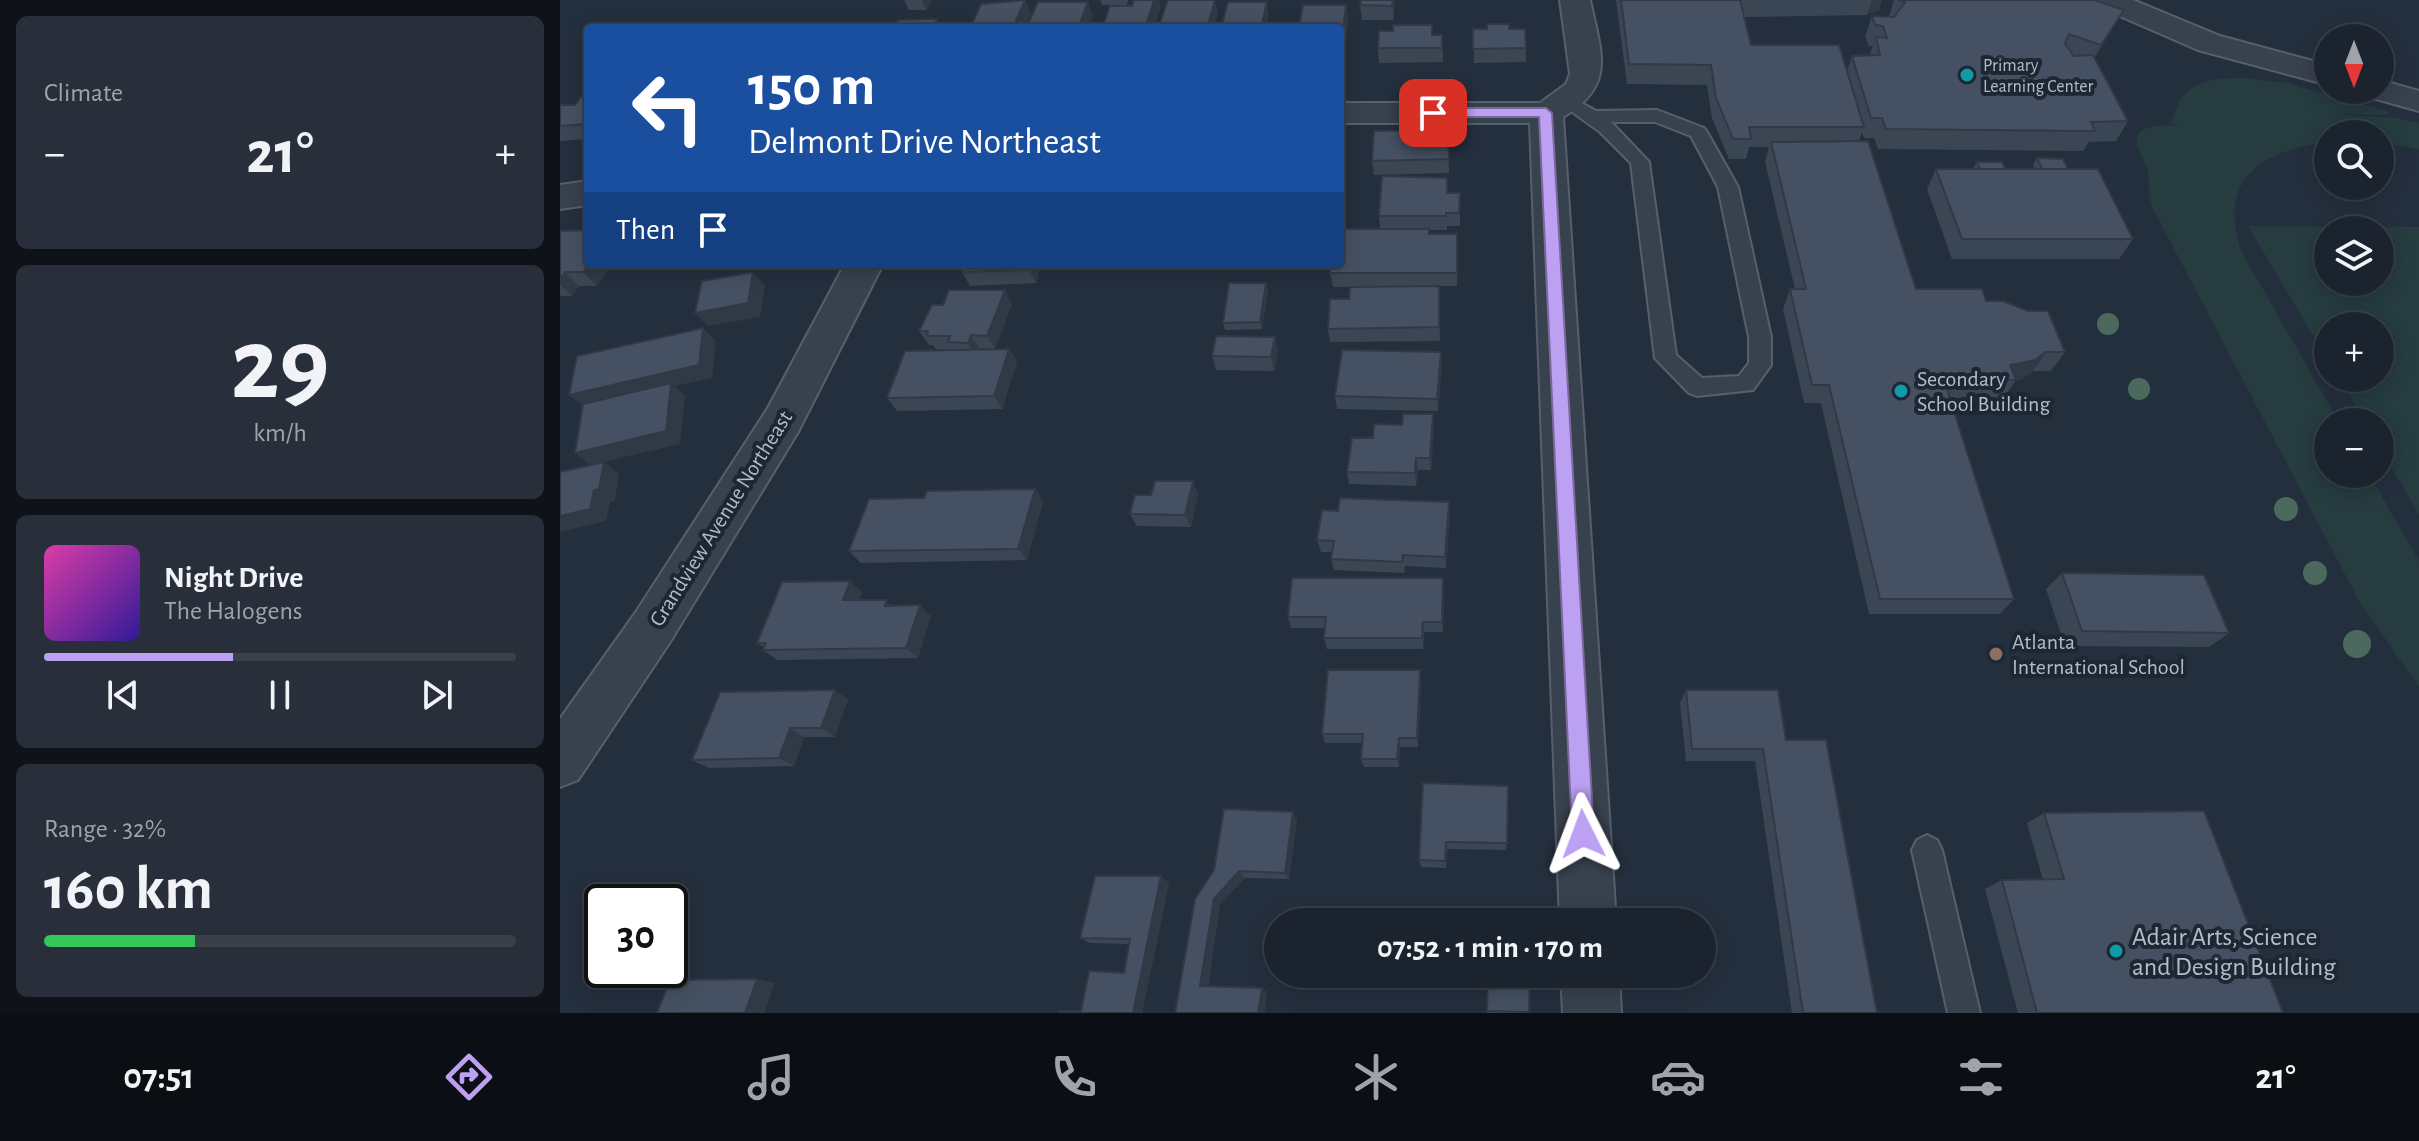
<!DOCTYPE html>
<meta charset="utf-8">
<style>
:root{--surface:#1b232e;--page:#282f3a;--text:#f1f3f6;--muted:#a0a4aa;--line:#39404a;--accent:#bca0f2}
body{margin:0;font-family:"Alegreya Sans",sans-serif;background:var(--page);color:var(--text);height:100vh;display:flex;flex-direction:column;font-size:30px;white-space:nowrap}
*{box-sizing:border-box;margin:0}
p{font-size:26px;color:var(--muted)}
.icon{flex:none;width:44px;height:44px;fill:none;stroke:currentColor;stroke-width:2;stroke-linecap:round;stroke-linejoin:round}
.map{position:relative;flex:1;overflow:hidden}
.details{display:flex;flex-direction:column;gap:16px;padding:16px;background:#0f1319;width:560px}
.details>*{flex:none}
.banner{position:absolute;left:24px;top:24px;width:760px;height:244px;border-radius:8px;box-shadow:0 4px 20px #0003,0 0 0 2px var(--line);background:#1a4fa0;color:#fff;overflow:hidden}
.needle{width:52px;rotate:180deg}
.buttons{position:absolute;left:1754px;top:24px;display:grid;gap:16px}
.buttons a{display:grid;place-items:center;width:80px;height:80px;border-radius:50%;background:var(--surface);box-shadow:0 4px 20px #0003,0 0 0 2px var(--line);font-size:40px}
.speed{position:absolute;left:24px;top:884px;display:flex;gap:16px;font-size:40px;font-weight:700;text-align:center}
.speed>*{display:grid;place-content:center;width:104px;height:104px;border-radius:50%;background:var(--surface);box-shadow:0 4px 20px #0003,0 0 0 2px var(--line);line-height:1}
.speed .limit{border:4px solid #111;border-radius:12px;background:#fff;color:#111}
.pin{position:absolute;display:grid;place-items:center;width:68px;height:68px;color:#fff;margin:-34px;border-radius:16px;box-shadow:0 4px 12px #0006}
.me{position:absolute;width:88px;margin:-44px;rotate:357deg;stroke-linejoin:round;filter:drop-shadow(0 0 6px #0008)}
.turn{display:flex;align-items:center;gap:28px;height:168px;padding:0 32px;font-size:36px}
.turn .icon{width:104px;height:104px;stroke-width:2.5}
.turn b{display:block;font-size:56px;line-height:68px}
.then{display:flex;align-items:center;height:76px;padding:0 32px;background:#0003;gap:16px;font-size:30px}
.big{font-size:60px;font-weight:700;line-height:1.1}
.details .tile{flex:1;display:flex;flex-direction:column;justify-content:center;gap:12px;min-width:0;padding:0 28px;border-radius:12px;background:var(--page)}
.details .dial{align-items:center;gap:0}
.dial b{font-size:104px;line-height:1}
.song{display:flex;align-items:center;gap:24px}
.cover{width:96px;height:96px;border-radius:12px;background:linear-gradient(135deg,hsl(320 70% 55%),hsl(250 70% 35%))}
.played{height:8px;border-radius:4px;background:linear-gradient(90deg,var(--accent) 40%,var(--line) 40%)}
.keys{display:flex;justify-content:space-around;direction:ltr}
.heat{display:flex;justify-content:space-between;align-items:center;font-size:44px;direction:ltr}
.charge{height:12px;border-radius:6px;background:linear-gradient(90deg,#34c759 32%,var(--line) 0)}
.trip{position:absolute;left:704px;top:908px;width:452px;height:80px;border-radius:40px;background:var(--surface);box-shadow:0 4px 20px #0003,0 0 0 2px var(--line);font-weight:700;line-height:80px;text-align:center}
.menu{display:flex;height:128px;justify-content:space-around;align-items:center;background:#0b0e12;color:var(--muted)}
.menu .icon{width:56px;height:56px}
.menu .on{color:var(--accent)}
.menu b{font-size:36px;color:var(--text)}
main{display:flex;flex:1;min-height:0}
.map>svg:first-child{display:block}
.green{fill:#263c3f;fill-rule:evenodd}
.lines{fill:none;stroke-linecap:round;stroke-linejoin:round}
.service-casing{stroke:#565f6c;stroke-width:4}
.minor-casing{stroke:#565f6c;stroke-width:4}
.service{fill:#38414e;fill-rule:evenodd}
.minor{fill:#38414e;fill-rule:evenodd}
.tree{fill:#4b6a5d}
.wall{fill:#3b4654}
.shaded-wall{fill:#303945}
.building{fill:#455162;stroke:#303945;stroke-width:2}
.route{fill:#bca0f2;stroke:#7a689d;stroke-width:2}
.culture-dot{fill:#0f9aa8;stroke:#1d2633;stroke-width:3}
.education-dot{fill:#8d6e63;stroke:#1d2633;stroke-width:3}
.labels{text-anchor:middle;stroke-width:8;stroke-linejoin:round;paint-order:stroke}
.far-poi-label{font-size:18px;fill:#b4bcc9;stroke:#1d2633;text-anchor:start}
.poi-label{font-size:22px;fill:#b4bcc9;stroke:#1d2633;text-anchor:start}
.street-label{font-size:22px;fill:#b4bcc9;stroke:#1d2633}
.near-poi-label{font-size:26px;fill:#b4bcc9;stroke:#1d2633;text-anchor:start}
</style>
<main>
<section class="details">
<div class="tile"><p>Climate</p>
<div class="heat"><a>−</a><b class="big">21°</b><a>+</a></div>
</div>
<div class="tile dial"><b>29</b><p>km/h</p></div>
<div class="tile">
<div class="song"><i class="cover"></i><div><b>Night Drive</b><p>The Halogens</p></div></div>
<div class="played"></div>
<div class="keys"><svg class="icon" aria-label="previous" viewBox="0 0 24 24"><path d="M18 5L8 12l10 7zM5 5v14"/></svg><svg class="icon" aria-label="pause" viewBox="0 0 24 24"><path d="M8 5v14M16 5v14"/></svg><svg class="icon" aria-label="next" viewBox="0 0 24 24"><path d="M6 5l10 7-10 7zM19 5v14"/></svg></div>
</div>
<div class="tile"><p>Range · 32%</p><b class="big">160 km</b><div class="charge"></div></div>
</section>
<div class="map">
<svg width="1859" height="1013" viewBox="0 0 1859 1013">
<rect width="100%" height="100%" fill="#242f3e"/>
<path class="green" d="M1683,78L1727,83L1830,112L1826,115L1774,114L1836,118L1859,123V149L1820,142V134H1768V142C1703,151 1657,177 1681,251L1779,422H1768V474H1809L1859,561V687L1799,601L1591,205C1588,194 1590,184 1588,173C1587,165 1581,157 1578,149C1569,124 1604,124 1619,126L1611,123C1623,81 1643,79 1683,78Z
M1688,226L1859,227V514L1820,448V422H1805L1779,378H1820V326H1768V360ZM1768,230H1820V282H1768Z"/>
<g class="lines">
<defs>
<path id="service" d="M1007,95L1036,111L1097,110L1144,128L1147,132L1178,187L1211,337V365L1193,390L1137,396L1129,393L1095,358L1071,163L1040,132L1001,104L998,100ZM1051,122H1095L1131,136L1158,187L1189,337V363L1179,376L1142,378L1116,355L1089,162Z
M1367,835L1377,840L1382,850L1420,1013H1388L1352,850L1357,840Z"/>
<path id="minor" d="M1000,0H1030C1041,53 1057,85 1003,117L1056,922H1000L970,123H780V103H980L1006,84L1010,74Z
M1532,0H1573L1660,36L1768,65V85L1638,50L1537,6Z
M1820,80L1859,91V111L1809,97L1804,90H1820Z
M28,181V205L0,209V185Z
M285,264H323L238,432L110,642L18,780L0,787V719L76,612L208,408Z
M1001,974H1059L1061,1013H1003Z"/>
</defs>
<use href="#service" class="service-casing"/>
<use href="#minor" class="minor-casing"/>
<use href="#service" class="service"/>
<use href="#minor" class="minor"/>
</g>
<g class="tree">
<circle cx="1548" cy="324" r="11"/>
<circle cx="1579" cy="389" r="11"/>
<circle cx="1726" cy="509" r="12"/>
<circle cx="1755" cy="573" r="12"/>
<circle cx="1797" cy="644" r="14"/>
</g>
<path class="wall" d="M344,0H371L366,10H349Z
M540,0H568L567,5H542Z
M1056,0H1322L1319,10L1307,15L1184,17L1191,45L1287,71L1292,56H1309L1313,46H1309L1305,37L1312,16L1329,17L1334,0H1534L1552,30L1534,59L1568,121L1556,141L1529,142L1523,151L1318,149L1314,138H1304L1302,132L1299,141L1356,289L1426,301L1505,352L1491,371H1473L1462,379L1456,380L1443,398H1390L1454,599L1440,614H1309L1261,403H1244L1223,309L1230,289H1235L1205,162L1209,147H1189L1186,159H1169L1152,118L1147,85L1067,84Z
M835,3L833,20H802L800,5Z
M786,5L788,20L783,61H780V28Z
M872,25V35H882L883,62L819,63L818,48L833,31Z
M913,29H949L966,48V62L914,63Z
M28,90V139L0,141V105H15Z
M888,130L889,173L814,175L812,161Z
M1477,158L1508,169L1573,239L1559,259H1392L1367,189L1376,169H1413L1417,162L1445,169H1475L1473,165Z
M888,193H900V226H887V230H869V234L898,248L897,286H879L880,341L770,342L768,329L789,299L828,287H773L770,273L820,229L819,216Z
M0,231L37,286H19L12,296H0Z
M481,264L476,283L410,286L402,272Z
M706,283L708,290L702,329L665,330L663,323Z
M445,290L452,304L435,349L419,348L418,350L449,349L457,362L442,409L337,411L327,398L393,350V349H376L373,345H369L359,331L383,305Z
M718,350L714,371L656,370L652,356Z
M881,352L882,365L878,411L777,409L775,396Z
M874,427L871,470H858L856,486L789,484L787,472L813,438Z
M475,489L483,501L467,560L301,563L289,551L364,498Z
M638,493L631,527L577,526L570,514L591,495Z
M778,511L890,514L886,568L845,566L844,573L774,570L771,559L772,552H761L757,540Z
M1502,573L1669,633L1649,647L1505,646L1486,589Z
M884,589L883,632H864L863,649H767L764,638L765,628H731L728,617Z
M302,592L299,600L334,605L371,616L358,658L217,660L203,650L204,647L197,643Z
M860,670L861,679L858,747H840L839,767H804L801,759L802,743H765L762,734Z
M1126,690L1226,740L1317,1013H1232L1195,761H1126L1120,703Z
M288,699L275,737H244L234,766L149,768L132,760Z
M948,786L946,850L887,849L886,868L861,867L859,860Z
M1484,813L1723,1013H1458L1425,889L1442,880H1483L1467,823Z
M737,819L729,879L685,878L660,904L648,986L707,992L704,1013H615L635,899Z
M609,883L582,1013L521,1011L564,973L569,944L530,943L520,938Z
M928,975L970,976L969,1013H927Z"/>
<path class="shaded-wall" d="M362,0H371L366,10Z
M465,0L471,14L465,28H453Z
M594,0H599L601,7L594,28H585Z
M655,0L658,14L654,28H647Z
M833,0H835V3L833,20Z
M1312,0H1322L1319,10L1307,15Z
M528,2L533,16L528,28H518Z
M707,2L709,16L707,28H701Z
M786,5L788,20L783,61L781,46Z
M1564,10L1552,30L1530,66L1541,45Z
M377,19L381,28H373Z
M29,264H52L37,286L23,272Z
M94,264H133L101,271Z
M470,264H481L476,283L469,270Z
M5,272L19,286L12,296L0,284V279Z
M193,272L205,286L200,317L148,326L135,313Z
M706,283L708,290L702,329L700,322Z
M445,290L452,304L435,349L427,336Z
M143,328L156,341L152,378L115,386L125,396L120,444L44,462L59,474L55,501L50,502L46,521L0,532V516L31,466L15,453L24,407L9,395Z
M411,335L419,348L416,356L408,343Z
M715,337L718,350L714,371L711,357Z
M449,349L457,362L442,409L434,396Z
M881,352L882,365L878,411L877,399Z
M1486,352L1473,371L1462,379L1455,380L1450,365Z
M873,414L874,427L871,470L870,458Z
M856,458L858,470L856,486L855,473Z
M633,481L638,493L631,527L625,515Z
M475,489L483,501L467,560L458,549Z
M889,502L890,514L886,568L885,557Z
M883,578L884,589L883,632L882,622Z
M290,581L302,592L295,611L283,600Z
M360,605L371,616L358,658L346,648Z
M860,670L861,679L858,747L857,738Z
M275,690L288,699L275,737L261,728Z
M230,728L244,737L234,766L219,758Z
M839,738L840,747L839,767L837,759Z
M733,812L737,819L729,879L725,873Z
M679,871L685,878L660,904L647,990L640,986L654,899Z
M601,876L609,883L582,1013H573Z
M197,979L215,983L204,1013H185Z
M702,988L707,992L704,1013H698Z"/>
<path class="building" d="M465,0L453,28H410L421,4Z
M574,0H594L585,28H542L550,6H572Z
M608,0H655L647,28H598Z
M801,0H833L832,6L800,5Z
M1061,0H1180L1191,45H1279L1304,127H1189L1191,139H1173L1156,98L1151,65L1069,64Z
M1338,0H1534L1564,10L1541,45L1509,34L1505,44L1514,56L1533,55L1568,121L1531,122L1535,131L1326,129L1322,118H1311L1292,56L1320,55L1316,37L1327,38L1323,26L1315,25L1312,16L1334,17L1345,2Z
M478,2H528L518,28H466Z
M668,2H707L701,28H661Z
M743,5H786L781,46L780,28H739Z
M377,19L373,28H334L338,20Z
M927,24H949V29H965L966,48L913,49V29H927Z
M283,25L316,26L315,28H281Z
M833,25H872V35H882V48H818L819,31H833Z
M26,90H28V124L0,126V105H15Z
M888,130L889,159L812,161L814,131Z
M1308,141L1356,289H1422L1426,301H1443L1468,311H1488L1505,352H1486L1475,360L1450,365L1456,380H1384L1454,599H1320L1269,385H1252L1230,289H1246L1211,142Z
M1477,158L1503,159L1508,169H1482Z
M1417,162H1442L1445,169H1420Z
M1376,169H1538L1573,239H1402Z
M822,176L887,178V193H900L899,213H886V216H819Z
M780,229H869V234H897V273H770L771,264H780Z
M28,230L29,264L23,272H5L0,279V231Z
M405,264H470L469,270L402,272Z
M193,272L188,303L135,313L142,281Z
M669,283H706L700,322L663,323Z
M879,286V327L768,329L770,299H789L790,287Z
M389,290H445L427,336L411,335L408,343L388,342L390,336H367L368,331H359L372,305H383Z
M143,328L139,365L9,395L17,356Z
M656,336L715,337L711,357L652,356Z
M449,349L434,396L327,398L345,351Z
M782,350L881,352L877,399L775,396Z
M111,383L106,431L15,453L23,404Z
M843,414H873L870,458H856L855,473L787,472L792,438H813L814,424L842,425Z
M44,462L39,489L34,490L30,509L0,516V472Z
M595,481H633L625,515L570,514L575,495H591Z
M475,489L458,549L289,551L309,499L364,498L367,491Z
M780,498L889,502L885,557L843,555L842,562L771,559L774,541L757,540L762,510L778,511Z
M1502,573L1644,575L1669,633L1522,631Z
M732,578H883L882,622H863L862,638H764L766,617H728Z
M290,581L283,600H327L325,606L360,605L346,648L203,650L206,643H197L222,582Z
M768,670H860L857,738H839L837,759H801L803,734H762Z
M275,690L261,728H230L219,758L132,760L160,692Z
M1126,690H1218L1226,740H1266L1317,1013H1243L1203,749H1132Z
M863,783L948,786L947,843L886,842L885,861L859,860Z
M664,809L733,812L725,873L679,871L654,899L640,986L702,988L698,1013H615L635,899L654,870Z
M1644,811L1723,1013H1477L1442,880L1504,879L1484,813Z
M535,876H601L573,1013H498L499,1011H521L529,971L564,973L570,939L520,938Z
M928,975L970,976L969,1012L927,1011Z
M197,979L185,1013H97L110,980Z"/>
<path class="route" d="M986,108L992,113L1034,834L1031,842L1023,845L1016,842L1012,834L979,117H873L866,113L873,108Z"/>
<g class="culture-dot">
<circle cx="1407" cy="75" r="8"/>
<circle cx="1341" cy="391" r="8"/>
<circle cx="1556" cy="951" r="8"/>
</g>
<circle class="education-dot" cx="1436" cy="654" r="8"/>
<g class="labels">
<g class="far-poi-label">
<text x="1423" y="71">Primary<tspan x="1423" dy="21">Learning Center</tspan></text>
</g>
<g class="poi-label">
<text x="1357" y="386">Secondary<tspan x="1357" dy="25">School Building</tspan></text>
<text x="1452" y="649">Atlanta<tspan x="1452" dy="25">International School</tspan></text>
</g>
<g class="street-label">
<text transform="translate(160 518) rotate(-58)" y="8">Grandview Avenue Northeast</text>
</g>
<g class="near-poi-label">
<text x="1572" y="945">Adair Arts, Science<tspan x="1572" dy="30">and Design Building</tspan></text>
</g>
</g>
</svg>
<div class="buttons">
<a><svg class="needle" viewBox="-14 -14 28 28"><path d="M0-13l5 13h-10z" fill="#e53935"/><path d="M0 13l5-13h-10z" fill="#a0a4aa"/></svg></a>
<a><svg class="icon" aria-label="search" viewBox="0 0 24 24"><circle cx="10" cy="10" r="6"/><path d="M15 15l6 6"/></svg></a>
<a><svg class="icon" aria-label="layers" viewBox="0 0 24 24"><path d="M12 4l9 5-9 5-9-5zM3 14l9 5 9-5"/></svg></a>
<a>+</a>
<a>−</a>
</div>
<div class="speed"><div class="limit">30</div></div>
<div class="pin" style="left:873px;top:113px;background:#d93025"><svg class="icon" aria-label="arrive" viewBox="0 0 24 24"><path d="M6 21V4h12l-3 4 3 4H6"/></svg></div>
<svg class="me" style="left:1023px;top:834px" viewBox="-20 -20 40 40"><path d="M0-17L14 15 0 8-14 15z" fill="#bca0f2" stroke="#fff" stroke-width="4"/></svg>
<div class="trip">07:52 · 1 min · 170 m</div>
<div class="banner">
<div class="turn"><svg class="icon" aria-label="left" viewBox="0 0 24 24"><path d="M17 20v-9H6M10 6l-5 5 5 5"/></svg><div><b>150 m</b>Delmont Drive Northeast</div></div>
<div class="then">Then<svg class="icon" aria-label="arrive" viewBox="0 0 24 24"><path d="M6 21V4h12l-3 4 3 4H6"/></svg></div>
</div>
</div>
</main>
<nav class="menu">
<b>07:51</b>
<svg class="icon on" aria-label="directions" viewBox="0 0 24 24"><path d="M12 3l9 9-9 9-9-9zM9 14v-3h6M13 9l2 2-2 2"/></svg>
<svg class="icon" aria-label="music" viewBox="0 0 24 24"><path d="M9 18V5l10-2v13"/><circle cx="6" cy="18" r="3"/><circle cx="16" cy="16" r="3"/></svg>
<svg class="icon" aria-label="phone" viewBox="0 0 24 24"><path d="M5 4h4l2 5-3 2q2 4 5 5l2-3 5 2v4C11 20 4 13 5 4z"/></svg>
<svg class="icon" aria-label="climate" viewBox="0 0 24 24"><path d="M12 3v18M4 7l16 10M4 17L20 7"/></svg>
<svg class="icon" aria-label="car" viewBox="0 0 24 24"><path d="M5 17H2v-5l4-1 3-4h7l3 4 3 1v5h-3M9 17h6M6 11h13"/><circle cx="7" cy="17" r="2"/><circle cx="17" cy="17" r="2"/></svg>
<svg class="icon" aria-label="filters" viewBox="0 0 24 24"><path d="M4 7h16M4 17h16"/><circle cx="9" cy="7" r="2"/><circle cx="15" cy="17" r="2"/></svg>
<b>21°</b>
</nav>
